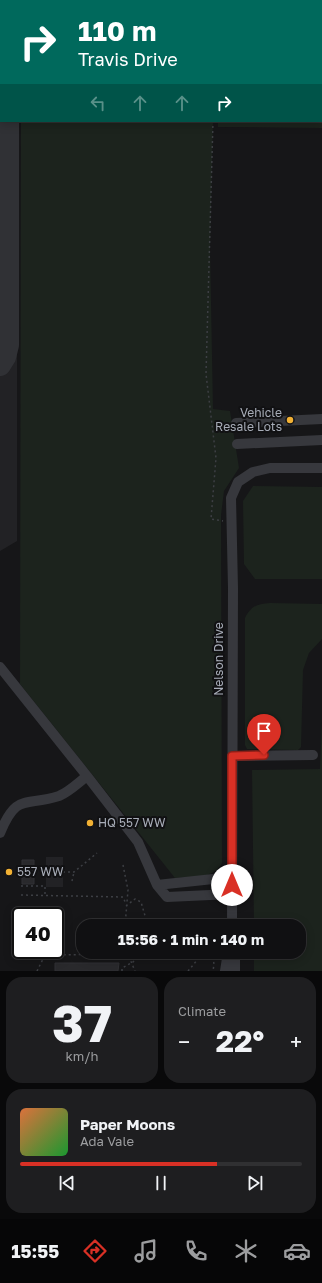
<!DOCTYPE html>
<meta charset="utf-8">
<style>
:root{--surface:#101012;--page:#1e1e20;--text:#f1f3f6;--muted:#9c9d9f;--line:#303032;--accent:#d93025}
body{margin:0;font-family:"Golos Text",sans-serif;background:var(--page);color:var(--text);height:100vh;display:flex;flex-direction:column;font-size:15px;white-space:nowrap}
*{box-sizing:border-box;margin:0}
p{font-size:13px;color:var(--muted)}
.icon{flex:none;width:22px;height:22px;fill:none;stroke:currentColor;stroke-width:2;stroke-linecap:round;stroke-linejoin:round}
.map{position:relative;height:971px;overflow:hidden}
.drawer{display:flex;flex-direction:column;gap:6px;padding:6px;background:#09090a;flex:1}
.drawer>*{flex:none}
.hud{position:absolute;left:0px;top:0px;width:322px;height:122px;box-shadow:0 2px 10px #0003,0 0 0 1px var(--line);background:#00695c;color:#fff;overflow:hidden}
.speed{position:absolute;left:12px;top:907px;display:flex;gap:8px;font-size:20px;font-weight:700;text-align:center}
.speed>*{display:grid;place-content:center;width:52px;height:52px;border-radius:50%;background:var(--surface);box-shadow:0 2px 10px #0003,0 0 0 1px var(--line);line-height:1}
.speed .limit{border:2px solid #111;border-radius:6px;background:#fff;color:#111}
.pin{position:absolute;display:grid;place-items:center;width:34px;height:34px;color:#fff;margin:-41px -17px;border-radius:50% 50% 50% 0;rotate:-45deg;box-shadow:0 0 4px #0007}
.pin .icon{rotate:45deg}
.me{position:absolute;width:44px;margin:-22px;rotate:0deg;stroke-linejoin:round;filter:drop-shadow(0 0 3px #0008)}
.turn{display:flex;align-items:center;gap:14px;height:84px;padding:0 12px;font-size:18px}
.turn .icon{width:52px;height:52px;stroke-width:2.5}
.turn b{display:block;font-size:28px;line-height:34px}
.lanes{display:flex;align-items:center;height:38px;padding:0 12px;background:#0003;justify-content:center;gap:20px;direction:ltr}
.lanes .off{opacity:.35}
.big{font-size:30px;font-weight:700;line-height:1.1}
.drawer .card{flex:1;display:flex;flex-direction:column;justify-content:center;gap:6px;min-width:0;padding:0 14px;border-radius:16px;background:var(--page)}
.drawer .dial{align-items:center;gap:0}
.dial b{font-size:52px;line-height:1}
.song{display:flex;align-items:center;gap:12px}
.cover{width:48px;height:48px;border-radius:6px;background:linear-gradient(135deg,hsl(20 70% 55%),hsl(130 70% 35%))}
.played{height:4px;border-radius:2px;background:linear-gradient(90deg,var(--accent) 70%,var(--line) 70%)}
.keys{display:flex;justify-content:space-around;direction:ltr}
.heat{display:flex;justify-content:space-between;align-items:center;font-size:22px;direction:ltr}
.drawer .tiles{flex:1;display:grid;gap:6px;grid-template-columns:1fr 1fr}
.card:last-child{grid-column:span 2}
.trip{position:absolute;left:76px;top:919px;width:230px;height:40px;border-radius:16px;background:var(--surface);box-shadow:0 2px 10px #0003,0 0 0 1px var(--line);font-weight:700;line-height:40px;text-align:center}
.tab-bar{display:flex;height:64px;justify-content:space-around;align-items:center;background:#060607;color:var(--muted)}
.tab-bar .icon{width:28px;height:28px}
.tab-bar .active{color:var(--accent)}
.tab-bar b{font-size:18px;color:var(--text)}
.map>svg:first-child{display:block}
.built{fill:#222225}
.green{fill:#1c231d}
.lines{fill:none;stroke-linecap:round;stroke-linejoin:round}
.taxiway{stroke:#303135;stroke-width:22}
.building{fill:#29292c;stroke:#303034}
.path{stroke:#3d3f44;stroke-width:1.5;stroke-dasharray:2 3;stroke-linecap:butt}
.minor{stroke:#37383d;stroke-width:10}
.route-casing{stroke:#8d1f18;stroke-width:10}
.route{stroke:#d93025;stroke-width:7}
.poi-dot{fill:#f2b134;stroke:#111113;stroke-width:1.5}
.labels{text-anchor:middle;stroke-width:4;stroke-linejoin:round;paint-order:stroke}
.poi-label{font-size:12px;fill:#a8adb8;stroke:#111113;text-anchor:start}
.street-label{font-size:12px;fill:#a8adb8;stroke:#111113}
</style>
<div class="map">
<svg width="322" height="971" viewBox="0 0 322 971">
<rect width="100%" height="100%" fill="#161618"/>
<path class="built" d="M0,0H17L1,1V121H17V541L0,551Z
M46,857H63V887H46Z"/>
<path class="green" d="M21,0H215L21,1Z
M221,0H322V128L218,127V121H321V1Z
M21,121H213L210,248L213,409L230,411L239,468L224,491L221,515L222,863C213,880 193,876 175,878L20,684Z
M253,486L322,487V579H255L244,564L243,501Z
M270,603L322,604V639L309,653L303,670L301,747L298,750L247,749L245,745V618C251,606 257,604 270,603Z
M322,722V971H254V952H299V926H254L252,770L320,769Z"/>
<g class="lines">
<path class="taxiway" d="M0,15L1,16
M0,86L1,85
M0,103L1,104
M0,365L5,357L8,345V121"/>
</g>
<path class="building" d="M22,860H34V884H22Z
M55,963H119L118,971H55Z"/>
<g class="lines">
<path class="path" d="M215,1V0
M213,121L206,374L216,458L211,519L223,521
M123,865L128,890L125,926
M63,872H74L97,853
M72,881L74,872
M21,886H45V896
M21,895L123,897L126,904
M126,906L135,899L141,902L148,926
M127,952L135,971
M212,952L214,964L213,971
M37,971L43,959L52,955L117,954L125,952
M122,971V968L133,962L142,952
M188,971L204,952"/>
<path class="minor" d="M236,423L322,419
M237,444L322,440
M0,667L87,776
M232,756L313,755
M0,833C17,792 25,807 59,796C69,792 78,783 87,776L138,842L157,885L167,897L232,894
M157,885L232,877
M232,926L233,588L231,498L238,482L253,472L270,468H322
M235,952V971
M225,971L228,952"/>
</g>
<g class="lines">
<defs>
<path id="route" d="M232,885V756L264,755"/>
</defs>
<use href="#route" class="route-casing"/>
<use href="#route" class="route"/>
</g>
<g class="poi-dot">
<circle cx="290" cy="420" r="4"/>
<circle cx="90" cy="823" r="4"/>
<circle cx="9" cy="872" r="4"/>
</g>
<g class="labels">
<g class="poi-label">
<text x="282" y="417" text-anchor="end">Vehicle<tspan x="282" dy="14">Resale Lots</tspan></text>
<text x="98" y="827">HQ 557 WW</text>
<text x="17" y="876">557 WW</text>
</g>
<g class="street-label">
<text transform="translate(219 659) rotate(-90)" y="4">Nelson Drive</text>
</g>
</g>
</svg>
<div class="speed"><div class="limit">40</div></div>
<div class="pin" style="left:264px;top:755px;background:#d93025"><svg class="icon" aria-label="arrive" viewBox="0 0 24 24"><path d="M6 21V4h12l-3 4 3 4H6"/></svg></div>
<svg class="me" style="left:232px;top:885px" viewBox="-20 -20 40 40"><circle r="19" fill="#fff"/><path d="M0-13L10 11 0 6-10 11z" fill="#d93025"/></svg>
<div class="trip">15:56 · 1 min · 140 m</div>
<div class="hud">
<div class="turn"><svg class="icon" aria-label="right" viewBox="0 0 24 24"><path d="M7 20v-9h11M14 6l5 5-5 5"/></svg><div><b>110 m</b>Travis Drive</div></div>
<div class="lanes"><svg class="icon off" aria-label="left" viewBox="0 0 24 24"><path d="M17 20v-9H6M10 6l-5 5 5 5"/></svg><svg class="icon off" aria-label="ahead" viewBox="0 0 24 24"><path d="M12 20V5M6 11l6-6 6 6"/></svg><svg class="icon off" aria-label="ahead" viewBox="0 0 24 24"><path d="M12 20V5M6 11l6-6 6 6"/></svg><svg class="icon" aria-label="right" viewBox="0 0 24 24"><path d="M7 20v-9h11M14 6l5 5-5 5"/></svg></div>
</div>
</div>
<section class="drawer">
<div class="tiles">
<div class="card dial"><b>37</b><p>km/h</p></div>
<div class="card"><p>Climate</p>
<div class="heat"><a>−</a><b class="big">22°</b><a>+</a></div>
</div>
<div class="card">
<div class="song"><i class="cover"></i><div><b>Paper Moons</b><p>Ada Vale</p></div></div>
<div class="played"></div>
<div class="keys"><svg class="icon" aria-label="previous" viewBox="0 0 24 24"><path d="M18 5L8 12l10 7zM5 5v14"/></svg><svg class="icon" aria-label="pause" viewBox="0 0 24 24"><path d="M8 5v14M16 5v14"/></svg><svg class="icon" aria-label="next" viewBox="0 0 24 24"><path d="M6 5l10 7-10 7zM19 5v14"/></svg></div>
</div>
</div>
</section>
<nav class="tab-bar">
<b>15:55</b>
<svg class="icon active" aria-label="directions" viewBox="0 0 24 24"><path d="M12 3l9 9-9 9-9-9zM9 14v-3h6M13 9l2 2-2 2"/></svg>
<svg class="icon" aria-label="music" viewBox="0 0 24 24"><path d="M9 18V5l10-2v13"/><circle cx="6" cy="18" r="3"/><circle cx="16" cy="16" r="3"/></svg>
<svg class="icon" aria-label="phone" viewBox="0 0 24 24"><path d="M5 4h4l2 5-3 2q2 4 5 5l2-3 5 2v4C11 20 4 13 5 4z"/></svg>
<svg class="icon" aria-label="climate" viewBox="0 0 24 24"><path d="M12 3v18M4 7l16 10M4 17L20 7"/></svg>
<svg class="icon" aria-label="car" viewBox="0 0 24 24"><path d="M5 17H2v-5l4-1 3-4h7l3 4 3 1v5h-3M9 17h6M6 11h13"/><circle cx="7" cy="17" r="2"/><circle cx="17" cy="17" r="2"/></svg>
</nav>
